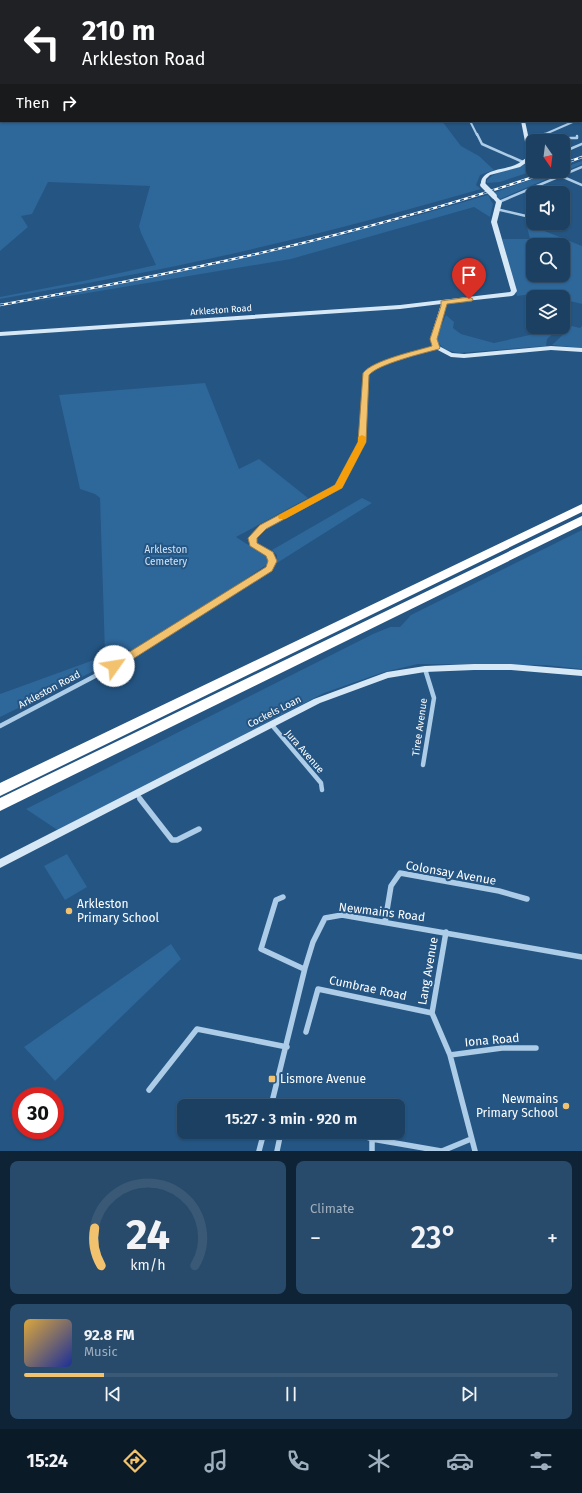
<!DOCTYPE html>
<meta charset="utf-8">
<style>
:root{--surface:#1b4062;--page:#284b6b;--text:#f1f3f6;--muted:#a0afbe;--line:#395977;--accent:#f2c26f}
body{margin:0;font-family:"Fira Sans",sans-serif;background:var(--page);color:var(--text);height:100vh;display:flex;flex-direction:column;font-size:15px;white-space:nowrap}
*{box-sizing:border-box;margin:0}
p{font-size:13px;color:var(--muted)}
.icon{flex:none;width:22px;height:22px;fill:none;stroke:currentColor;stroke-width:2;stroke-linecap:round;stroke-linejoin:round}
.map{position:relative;height:1151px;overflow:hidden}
.details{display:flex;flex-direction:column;gap:10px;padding:10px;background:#0f2336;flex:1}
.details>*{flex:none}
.guide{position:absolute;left:0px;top:0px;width:582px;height:122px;box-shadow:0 1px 3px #0004,0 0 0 1px var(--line);background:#202124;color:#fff;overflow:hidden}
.needle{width:26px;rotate:166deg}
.fabs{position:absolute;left:526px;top:134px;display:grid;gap:8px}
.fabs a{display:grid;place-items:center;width:44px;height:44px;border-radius:8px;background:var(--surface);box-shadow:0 1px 3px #0004,0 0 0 1px var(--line);font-size:20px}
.speed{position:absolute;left:12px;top:1087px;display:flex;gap:8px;font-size:20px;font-weight:700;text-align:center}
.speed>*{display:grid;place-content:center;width:52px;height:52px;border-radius:50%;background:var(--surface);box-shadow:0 1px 3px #0004,0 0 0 1px var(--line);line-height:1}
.speed .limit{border:6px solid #d22;background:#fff;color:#111}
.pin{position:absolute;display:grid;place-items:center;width:34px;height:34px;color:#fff;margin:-41px -17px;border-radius:50% 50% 50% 0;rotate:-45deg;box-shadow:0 0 4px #0007}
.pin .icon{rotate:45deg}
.me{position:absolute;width:44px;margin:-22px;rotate:58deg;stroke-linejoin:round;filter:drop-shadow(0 0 3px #0008)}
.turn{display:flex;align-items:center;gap:14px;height:84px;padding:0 16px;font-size:18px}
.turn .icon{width:52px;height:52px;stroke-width:2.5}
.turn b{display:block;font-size:28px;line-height:34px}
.then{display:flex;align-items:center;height:38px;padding:0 16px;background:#0003;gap:8px;font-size:15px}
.big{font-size:30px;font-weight:600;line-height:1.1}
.details .tile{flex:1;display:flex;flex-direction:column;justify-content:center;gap:6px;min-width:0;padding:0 14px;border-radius:8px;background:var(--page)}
.details .dial{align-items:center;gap:0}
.dial svg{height:104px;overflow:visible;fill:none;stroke:var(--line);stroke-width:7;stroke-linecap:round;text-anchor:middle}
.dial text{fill:var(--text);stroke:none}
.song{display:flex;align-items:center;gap:12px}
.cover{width:48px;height:48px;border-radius:6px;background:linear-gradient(135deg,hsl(40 70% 55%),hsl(230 70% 35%))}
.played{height:4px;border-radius:2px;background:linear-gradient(90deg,var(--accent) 15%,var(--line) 15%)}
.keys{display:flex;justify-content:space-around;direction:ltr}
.heat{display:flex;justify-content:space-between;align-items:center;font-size:22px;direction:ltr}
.details .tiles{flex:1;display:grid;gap:10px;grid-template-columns:1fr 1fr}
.tile:last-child{grid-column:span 2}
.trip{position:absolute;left:177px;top:1099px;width:228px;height:40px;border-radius:8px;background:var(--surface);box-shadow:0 1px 3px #0004,0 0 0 1px var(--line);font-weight:600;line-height:40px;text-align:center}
.tab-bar{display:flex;height:64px;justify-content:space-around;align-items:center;background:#0b1a27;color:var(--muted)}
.tab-bar .icon{width:28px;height:28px}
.tab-bar .active{color:var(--accent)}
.tab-bar b{font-size:18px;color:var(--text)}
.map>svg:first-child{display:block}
.green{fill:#2e679a;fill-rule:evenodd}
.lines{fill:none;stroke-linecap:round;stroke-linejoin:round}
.street-far4{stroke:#accce7;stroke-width:2}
.street-far3{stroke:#accce7;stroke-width:2.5}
.street-far2{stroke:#accce7;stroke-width:3.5}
.street-far1{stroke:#accce7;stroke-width:4.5}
.street{stroke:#accce7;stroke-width:5.5}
.secondary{fill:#d6e7f6;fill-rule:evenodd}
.primary{fill:#eef5fd;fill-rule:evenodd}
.highway{fill:#fff;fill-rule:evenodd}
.rail-casing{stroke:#fff;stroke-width:2.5}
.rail{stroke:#245583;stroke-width:1.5;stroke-dasharray:4;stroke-linecap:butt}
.secondary-bridge{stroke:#d6e7f6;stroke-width:5.5}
.route{fill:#f2c26f;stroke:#9d7e48}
.slow{fill:#f59e0b}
.poi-dot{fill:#f2c26f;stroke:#245583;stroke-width:1.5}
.labels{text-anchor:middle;stroke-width:4;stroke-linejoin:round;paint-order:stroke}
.far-street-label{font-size:9px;fill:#fff;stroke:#245583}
.park-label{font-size:10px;fill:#d0e4f6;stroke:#245583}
.street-label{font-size:10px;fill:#fff;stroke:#245583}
.near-street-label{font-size:12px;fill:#fff;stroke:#245583}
.near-poi-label{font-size:12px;fill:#fff;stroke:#245583;text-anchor:start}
</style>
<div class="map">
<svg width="582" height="1151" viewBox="0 0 582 1151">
<rect width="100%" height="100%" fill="#245583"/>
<path class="green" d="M0,117L1,121H442L461,146L479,156L494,170L480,175L476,185L481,189C408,210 335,230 261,247C175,268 87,283 0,299V297L88,280L156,265L141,233L139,226L150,186L48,182L32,214L21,216L28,227L0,251Z
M531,160H533V171L500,182L487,183V180C500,167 518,172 531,160Z
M582,161V164L500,199L493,193L555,171H563V168Z
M488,195L493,204L490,217L474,207L291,259L34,302L240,258L342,234L344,235L352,233L351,232L419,215Z
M527,227L542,230L582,246V304L570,301L563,311V297H557L563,292L562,290L517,296L502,239H530ZM533,245H563V275H533Z
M446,315L454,322L453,328L461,334L494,343L534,334L539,327H561L547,339L546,346L459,353C448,351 441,349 436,338Z
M572,326L580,328L582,326V348L552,345Z
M205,383L239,469L259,459L308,498L236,537L266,556L269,561L268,564L191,616L132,651C125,648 109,647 105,655C102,659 101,664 100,668L0,717V694L91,661L105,654L100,498L95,494L80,489L59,395Z
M362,498L372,503L277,563V555L272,550Z
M582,530V669L545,665L418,664L384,672L324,693L59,831L26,809L373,634L390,627H400L411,615Z
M67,854L87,887L65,900L44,866Z
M171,944L181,959L55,1081L24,1047Z"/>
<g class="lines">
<path class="street-far4" d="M480,0L482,1
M553,0L555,1
M70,1L72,0
M581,21V24
M0,110L1,112
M470,121L477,135
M543,135L575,121"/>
<path class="street-far3" d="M477,134L482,144L523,162
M570,138H577V136
M528,139L545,134
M563,152L582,144
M561,176L582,185
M532,189L543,193
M499,202L582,167
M496,209L526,216H533"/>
<path class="street-far2" d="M271,523L339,486L362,442L365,374C384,358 413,355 436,347"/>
<path class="street-far1" d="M271,724L321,783L322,790
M0,726L114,666L269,569L273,561L270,554L253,544L252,538L263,527L272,522
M423,765L434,698L425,669
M137,794L141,800"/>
<path class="street" d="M140,799L172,840H177L199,829
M283,897L276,900L261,949L304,969
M385,922L391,886L400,873L499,891L527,899
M446,932L432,1013L450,1055L475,1151
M306,1032L318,989L432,1013
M450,1055L502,1048H536
M149,1090L197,1029L287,1047
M271,1106L305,968L313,942L325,918L342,915L582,957
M352,1132L372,1139L441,1151
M372,1139V1151
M259,1151L264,1132
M277,1151L281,1132
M442,1151L471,1139"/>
<path class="secondary" d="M331,0H336L337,1H332Z
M521,121H525L533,158L520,167L490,175L486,179L485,186H481C479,169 503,170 515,165C520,163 524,159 528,157Z
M494,194L502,202L497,222L517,291L514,295L512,296L447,303L436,339L439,346L452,353L464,354L551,346L582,348V352L551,350L464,358L451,357L434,348L430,339L441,304L400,309L0,336V332L400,305L510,292L511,291L491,222L496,202L491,196Z
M474,664H511L582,670V676L511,670H474L425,672L388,678L320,703L0,868V859L314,699L387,672L425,666Z"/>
<path class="primary" d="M579,0H582V2L579,1Z
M0,29H1V31H0Z"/>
<path class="highway" d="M582,504V512L0,796V783Z
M582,516V525L0,811V798Z"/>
<defs>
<path id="rail" d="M563,164L582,157
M0,305C186,272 372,233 551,171"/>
</defs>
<use href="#rail" class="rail-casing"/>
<use href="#rail" class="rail"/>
<path class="secondary-bridge" d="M483,185L494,196"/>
</g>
<path class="route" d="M469,297L473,299L472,301L447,304L437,339L440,348L439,349C424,353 378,364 369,375L366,442L342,488L266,529L257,538V543L273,552L277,561L272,571L117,669H110L109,666L110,664L266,567L268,561L266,556L250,546L248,538L260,525L335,485L358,442L363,373C373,360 416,351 432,346L430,339L441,306V301Z"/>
<path class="slow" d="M362,435L366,437V442L342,488L285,519H279L278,517L279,515L335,485L358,442V437Z"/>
<g class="poi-dot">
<circle cx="69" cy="911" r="4"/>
<rect x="268" y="1075" width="8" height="8" rx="2"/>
<circle cx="566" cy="1106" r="4"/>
</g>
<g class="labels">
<g class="far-street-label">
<text transform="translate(221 310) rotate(-4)" y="3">Arkleston Road</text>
</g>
<g class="park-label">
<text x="166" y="553">Arkleston<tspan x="166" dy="12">Cemetery</tspan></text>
</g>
<g class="street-label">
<text transform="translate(49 689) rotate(-28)" y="4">Arkleston Road</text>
<text transform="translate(274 711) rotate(-27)" y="4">Cockels Loan</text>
<text transform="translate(419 727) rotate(-82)" y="4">Tiree Avenue</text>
<text transform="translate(305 751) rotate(49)" y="4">Jura Avenue</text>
</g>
<g class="near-street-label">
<text transform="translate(451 873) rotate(10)" y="4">Colonsay Avenue</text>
<text transform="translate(382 912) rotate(7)" y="4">Newmains Road</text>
<text transform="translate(428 971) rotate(-80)" y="4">Lang Avenue</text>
<text transform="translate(368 988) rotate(12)" y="4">Cumbrae Road</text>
<text transform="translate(492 1040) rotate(-5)" y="4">Iona Road</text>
</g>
<g class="near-poi-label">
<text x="77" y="908">Arkleston<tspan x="77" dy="14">Primary School</tspan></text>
<text x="280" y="1083">Lismore Avenue</text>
<text x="558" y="1103" text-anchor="end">Newmains<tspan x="558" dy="14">Primary School</tspan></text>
</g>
</g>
</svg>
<div class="fabs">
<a><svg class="needle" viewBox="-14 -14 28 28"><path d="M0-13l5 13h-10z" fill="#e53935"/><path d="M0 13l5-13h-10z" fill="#a0afbe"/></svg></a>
<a><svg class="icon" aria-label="sound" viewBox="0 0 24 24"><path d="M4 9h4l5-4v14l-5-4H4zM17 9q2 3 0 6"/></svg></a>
<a><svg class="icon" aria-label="search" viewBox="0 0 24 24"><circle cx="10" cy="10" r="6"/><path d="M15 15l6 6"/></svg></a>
<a><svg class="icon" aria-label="layers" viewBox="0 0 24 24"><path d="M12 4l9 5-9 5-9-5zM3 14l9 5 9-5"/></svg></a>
</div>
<div class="speed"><div class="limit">30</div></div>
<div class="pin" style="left:469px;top:299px;background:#d93025"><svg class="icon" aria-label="arrive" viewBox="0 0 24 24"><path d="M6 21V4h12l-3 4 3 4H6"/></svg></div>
<svg class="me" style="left:114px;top:666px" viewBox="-20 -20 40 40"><circle r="19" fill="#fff"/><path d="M0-13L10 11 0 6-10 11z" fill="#f2c26f"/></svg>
<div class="trip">15:27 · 3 min · 920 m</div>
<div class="guide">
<div class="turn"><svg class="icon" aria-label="left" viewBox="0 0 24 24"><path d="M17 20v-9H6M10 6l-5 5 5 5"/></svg><div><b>210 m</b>Arkleston Road</div></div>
<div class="then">Then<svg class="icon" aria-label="right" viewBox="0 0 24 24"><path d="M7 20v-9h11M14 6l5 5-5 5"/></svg></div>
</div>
</div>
<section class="details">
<div class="tiles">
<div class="tile dial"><svg viewBox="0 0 100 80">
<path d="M14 69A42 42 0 1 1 86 69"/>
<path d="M14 69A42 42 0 0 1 9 40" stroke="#f2c26f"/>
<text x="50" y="56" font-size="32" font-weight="700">24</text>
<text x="50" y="72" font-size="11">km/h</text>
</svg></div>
<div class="tile"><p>Climate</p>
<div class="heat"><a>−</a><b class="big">23°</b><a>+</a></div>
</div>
<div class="tile">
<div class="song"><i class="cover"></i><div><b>92.8 FM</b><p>Music</p></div></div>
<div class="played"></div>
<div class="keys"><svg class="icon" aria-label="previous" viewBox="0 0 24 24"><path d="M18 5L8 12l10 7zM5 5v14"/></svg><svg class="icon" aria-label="pause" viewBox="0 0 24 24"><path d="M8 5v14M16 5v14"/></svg><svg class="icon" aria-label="next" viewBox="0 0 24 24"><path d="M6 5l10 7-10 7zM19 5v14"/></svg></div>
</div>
</div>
</section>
<nav class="tab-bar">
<b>15:24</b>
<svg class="icon active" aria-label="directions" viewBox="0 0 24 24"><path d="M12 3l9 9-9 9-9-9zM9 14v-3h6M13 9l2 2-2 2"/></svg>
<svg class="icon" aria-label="music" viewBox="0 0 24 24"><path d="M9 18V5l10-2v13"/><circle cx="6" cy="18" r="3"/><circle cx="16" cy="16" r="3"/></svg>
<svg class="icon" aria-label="phone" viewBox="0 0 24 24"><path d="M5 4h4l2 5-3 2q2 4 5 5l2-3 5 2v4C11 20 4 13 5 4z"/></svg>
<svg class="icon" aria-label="climate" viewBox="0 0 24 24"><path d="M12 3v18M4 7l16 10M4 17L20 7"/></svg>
<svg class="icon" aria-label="car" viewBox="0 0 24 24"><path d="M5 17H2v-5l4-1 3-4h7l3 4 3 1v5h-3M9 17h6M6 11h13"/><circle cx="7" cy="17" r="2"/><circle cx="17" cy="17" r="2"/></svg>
<svg class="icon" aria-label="filters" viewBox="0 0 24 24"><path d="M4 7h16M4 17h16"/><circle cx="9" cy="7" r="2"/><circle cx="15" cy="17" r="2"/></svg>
</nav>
